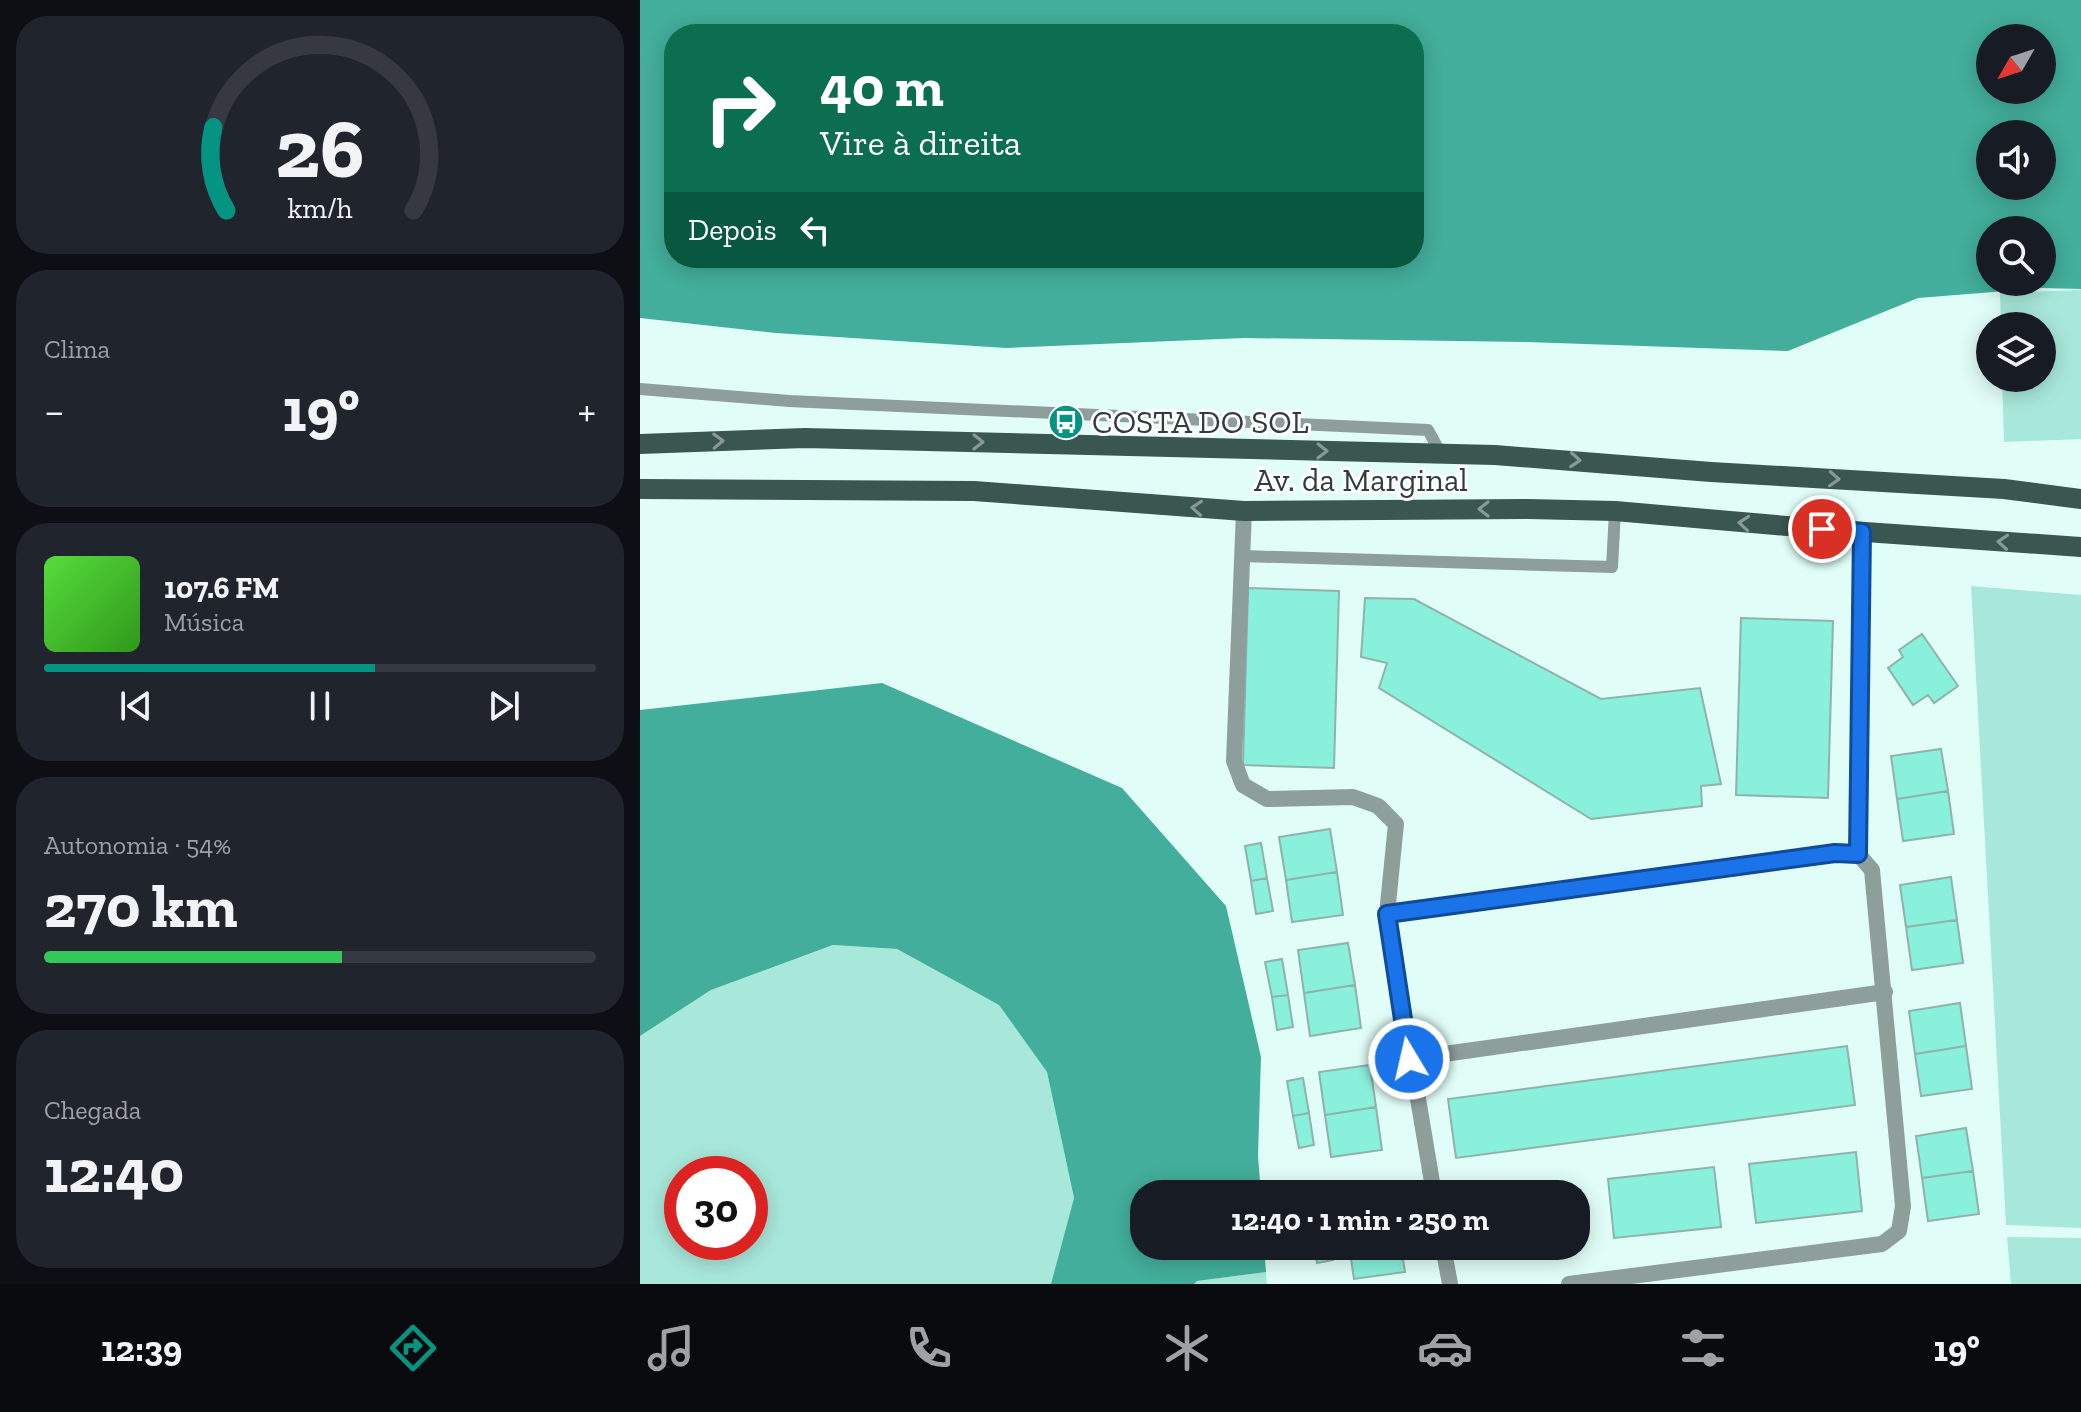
<!DOCTYPE html>
<html lang="pt">
<meta charset="utf-8">
<style>
:root{--surface:#171b24;--page:#20242c;--text:#f1f3f6;--muted:#9ea1a6;--line:#363941;--accent:#049481}
body{margin:0;font-family:"Zilla Slab",serif;background:var(--page);color:var(--text);height:100vh;display:flex;flex-direction:column;font-size:30px;white-space:nowrap}
*{box-sizing:border-box;margin:0}
p{font-size:26px;color:var(--muted)}
.icon{flex:none;width:44px;height:44px;fill:none;stroke:currentColor;stroke-width:2;stroke-linecap:round;stroke-linejoin:round}
.map{position:relative;flex:1;overflow:hidden}
.side{display:flex;flex-direction:column;gap:16px;padding:16px;background:#0d0f14;width:640px}
.side>*{flex:none}
.banner{position:absolute;left:24px;top:24px;width:760px;height:244px;border-radius:32px;box-shadow:0 4px 20px #0003;background:#0b6e4f;color:#fff;overflow:hidden}
.needle{width:52px;rotate:231deg}
.tools{position:absolute;left:1336px;top:24px;display:grid;gap:16px}
.tools a{display:grid;place-items:center;width:80px;height:80px;border-radius:50%;background:var(--surface);box-shadow:0 4px 20px #0003;font-size:40px}
.speed{position:absolute;left:24px;top:1156px;display:flex;gap:16px;font-size:40px;font-weight:700;text-align:center}
.speed>*{display:grid;place-content:center;width:104px;height:104px;border-radius:50%;background:var(--surface);box-shadow:0 4px 20px #0003;line-height:1}
.speed .limit{border:12px solid #d22;background:#fff;color:#111}
.pin{position:absolute;display:grid;place-items:center;width:68px;height:68px;color:#fff;margin:-34px;border:4px solid #fff;border-radius:50%;box-shadow:0 2px 8px #0007}
.me{position:absolute;width:88px;margin:-44px;rotate:351deg;stroke-linejoin:round;filter:drop-shadow(0 0 6px #0008)}
.turn{display:flex;align-items:center;gap:28px;height:168px;padding:0 24px;font-size:36px}
.turn .icon{width:104px;height:104px;stroke-width:2.5}
.turn b{display:block;font-size:56px;line-height:68px}
.then{display:flex;align-items:center;height:76px;padding:0 24px;background:#0003;gap:16px;font-size:30px}
.big{font-size:60px;font-weight:700;line-height:1.1}
.side .card{flex:1;display:flex;flex-direction:column;justify-content:center;gap:12px;min-width:0;padding:0 28px;border-radius:32px;background:var(--page)}
.side .dial{align-items:center;gap:0}
.dial svg{height:208px;overflow:visible;fill:none;stroke:var(--line);stroke-width:7;stroke-linecap:round;text-anchor:middle}
.dial text{fill:var(--text);stroke:none}
.song{display:flex;align-items:center;gap:24px}
.cover{width:96px;height:96px;border-radius:12px;background:linear-gradient(135deg,hsl(110 70% 55%),hsl(110 70% 35%))}
.played{height:8px;border-radius:4px;background:linear-gradient(90deg,var(--accent) 60%,var(--line) 60%)}
.keys{display:flex;justify-content:space-around;direction:ltr}
.heat{display:flex;justify-content:space-between;align-items:center;font-size:44px;direction:ltr}
.charge{height:12px;border-radius:6px;background:linear-gradient(90deg,#34c759 54%,var(--line) 0)}
.trip{position:absolute;left:490px;top:1180px;width:460px;height:80px;border-radius:32px;background:var(--surface);box-shadow:0 4px 20px #0003;font-weight:700;line-height:80px;text-align:center}
.menu{display:flex;height:128px;justify-content:space-around;align-items:center;background:#090b0e;color:var(--muted)}
.menu .icon{width:56px;height:56px}
.menu .current{color:var(--accent)}
.menu b{font-size:36px;color:var(--text)}
main{display:flex;flex:1;min-height:0}
.map>svg:first-child{display:block}
.green{fill:#a8e8da;fill-rule:evenodd}
.water{fill:#43ae9b;fill-rule:evenodd}
.building{fill:#88f0db;stroke:#8fb3ab;stroke-width:2}
.lines{fill:none;stroke-linecap:round;stroke-linejoin:round}
.lane{stroke:#8e9e9a;stroke-width:12}
.street{stroke:#8e9e9a;stroke-width:16}
.primary{stroke:#3a5650;stroke-width:20}
.oneway{stroke:#899a96}
.route-casing{stroke:#114b97;stroke-width:20}
.route{stroke:#1a73e8;stroke-width:14}
.labels{text-anchor:middle;stroke-width:6;stroke-linejoin:round;paint-order:stroke}
.poi-label{font-size:32px;fill:#2e3e3a;stroke:#fff;text-anchor:start}
.street-label{font-size:32px;fill:#2e3e3a;stroke:#fff}
</style>
<main>
<section class="side">
<div class="card dial"><svg viewBox="0 0 100 80">
<path d="M14 69A42 42 0 1 1 86 69"/>
<path d="M14 69A42 42 0 0 1 9 37" stroke="#049481"/>
<text x="50" y="56" font-size="32" font-weight="700">26</text>
<text x="50" y="72" font-size="11">km/h</text>
</svg></div>
<div class="card"><p>Clima</p>
<div class="heat"><a>−</a><b class="big">19°</b><a>+</a></div>
</div>
<div class="card">
<div class="song"><i class="cover"></i><div><b>107.6 FM</b><p>Música</p></div></div>
<div class="played"></div>
<div class="keys"><svg class="icon" aria-label="previous" viewBox="0 0 24 24"><path d="M18 5L8 12l10 7zM5 5v14"/></svg><svg class="icon" aria-label="pause" viewBox="0 0 24 24"><path d="M8 5v14M16 5v14"/></svg><svg class="icon" aria-label="next" viewBox="0 0 24 24"><path d="M6 5l10 7-10 7zM19 5v14"/></svg></div>
</div>
<div class="card"><p>Autonomia · 54%</p><b class="big">270 km</b><div class="charge"></div></div>
<div class="card"><p>Chegada</p><b class="big">12:40</b></div>
</section>
<div class="map">
<svg width="1441" height="1284" viewBox="0 0 1441 1284">
<rect width="100%" height="100%" fill="#e0fef7"/>
<path class="green" d="M1441,290V439L1364,442L1362,378H1402V326H1361L1360,293Z
M1331,586L1441,595V1228L1366,1225Z
M193,945L257,949L359,1005L407,1072L434,1198L412,1283L557,1281L626,1272L627,1284H0V1036L71,990ZM42,1174H110V1242H42Z
M1367,1237L1441,1238V1284H1371Z"/>
<path class="water" d="M0,0H1441V289L1402,288L1278,298L1148,351L887,342L604,338L366,348L136,333L0,318ZM34,34H774V258H34ZM1350,38H1402V90H1350ZM1350,134H1402V186H1350ZM1350,230H1402V282H1350Z
M242,683L482,788L586,906L621,1057L618,1156L621,1194H504V1246H624L626,1272L557,1281L554,1284H411L434,1198L407,1072L359,1005L257,949L193,945L71,990L0,1036V710Z"/>
<path class="building" d="M608,588L699,591L694,768L603,765Z
M725,598L774,599L961,699L1060,688L1081,784L1061,786L1062,806L951,819L739,688L747,663L721,657Z
M1101,618L1193,621L1188,798L1096,795Z
M1282,634L1318,686L1294,703L1288,695L1273,705L1248,668L1263,657L1259,650Z
M1301,749L1308,791L1257,799L1251,756Z
M1308,791L1314,834L1263,841L1257,799Z
M690,829L697,872L646,880L639,837Z
M621,843L627,878L611,881L605,846Z
M697,872L703,915L652,922L646,880Z
M1311,877L1317,920L1266,927L1260,885Z
M627,878L633,911L616,914L611,881Z
M1317,920L1323,963L1272,970L1266,927Z
M708,943L715,985L664,993L658,950Z
M642,959L648,995L632,997L625,962Z
M715,985L721,1028L670,1036L664,993Z
M648,995L653,1027L637,1030L632,997Z
M1320,1003L1326,1046L1275,1054L1269,1011Z
M1207,1046L1215,1105L816,1158L808,1099Z
M1326,1046L1332,1089L1281,1096L1275,1054Z
M730,1065L736,1107L685,1115L679,1072Z
M663,1078L669,1113L653,1116L647,1081Z
M736,1107L742,1150L691,1157L685,1115Z
M669,1113L674,1145L659,1148L653,1116Z
M1326,1128L1333,1171L1282,1178L1276,1136Z
M1216,1152L1222,1211L1116,1223L1109,1164Z
M1074,1167L1081,1227L974,1238L968,1179Z
M1333,1171L1339,1214L1288,1221L1282,1178Z
M932,1184L933,1194H835Z
M752,1186L754,1194H702Z
M675,1246H691L693,1260L677,1263Z
M709,1246H761L765,1272L714,1279Z
M831,1246H905L832,1254Z"/>
<g class="lines">
<path class="lane" d="M0,389L149,401L788,430L801,454
M602,556L972,567L975,511"/>
<path class="street" d="M604,511L594,761L603,785L627,799L713,797L738,806L756,824L747,914L794,1194
M1218,854L1222,532
M747,914L1195,853L1218,854L1232,870L1263,1206L1259,1231L1242,1244L929,1284
M769,1059L1245,992
M803,1246L810,1284"/>
<path class="primary" d="M0,444L165,438L855,455L1071,472L1364,489L1441,499
M0,489L334,491L604,511L888,509L975,511L1182,529L1441,547"/>
</g>
<defs><path id="oneway-chevron" d="M-2-3.5L2.5 0L-2 3.5" fill="none" stroke-width="1.6" stroke-linecap="round" stroke-linejoin="round" transform="scale(2)"/></defs>
<g class="oneway">
<use href="#oneway-chevron" transform="translate(78 441) rotate(-2)"/>
<use href="#oneway-chevron" transform="translate(338 442) rotate(1)"/>
<use href="#oneway-chevron" transform="translate(682 451) rotate(1)"/>
<use href="#oneway-chevron" transform="translate(935 460) rotate(4)"/>
<use href="#oneway-chevron" transform="translate(1194 479) rotate(3)"/>
<use href="#oneway-chevron" transform="translate(557 508) rotate(-176)"/>
<use href="#oneway-chevron" transform="translate(844 509) rotate(180)"/>
<use href="#oneway-chevron" transform="translate(1104 523) rotate(-175)"/>
<use href="#oneway-chevron" transform="translate(1363 542) rotate(-176)"/>
</g>
<g class="lines">
<defs>
<path id="route" d="M769,1059L747,914L1195,853L1218,854L1222,532L1182,529"/>
</defs>
<use href="#route" class="route-casing"/>
<use href="#route" class="route"/>
</g>
<defs>
<symbol id="bus-disc" viewBox="-11 -11 22 22"><circle r="9.5" fill="#049481" stroke="#fff"/><path d="M-5-6H5V4H4V6H2V4H-2V6H-4V4H-5ZM-3.5-4V0h7V-4ZM-3.5 1.2v1.5H-2V1.2ZM2 1.2v1.5H3.5V1.2Z" fill="#fff"/></symbol>
</defs>
<g fill-rule="evenodd">
<use href="#bus-disc" x="406" y="402" width="40" height="40"/>
</g>
<g class="labels">
<g class="poi-label">
<text x="452" y="433">COSTA DO SOL</text>
</g>
<g class="street-label">
<text x="721" y="491">Av. da Marginal</text>
</g>
</g>
</svg>
<div class="tools">
<a><svg class="needle" viewBox="-14 -14 28 28"><path d="M0-13l5 13h-10z" fill="#e53935"/><path d="M0 13l5-13h-10z" fill="#9ea1a6"/></svg></a>
<a><svg class="icon" aria-label="sound" viewBox="0 0 24 24"><path d="M4 9h4l5-4v14l-5-4H4zM17 9q2 3 0 6"/></svg></a>
<a><svg class="icon" aria-label="search" viewBox="0 0 24 24"><circle cx="10" cy="10" r="6"/><path d="M15 15l6 6"/></svg></a>
<a><svg class="icon" aria-label="layers" viewBox="0 0 24 24"><path d="M12 4l9 5-9 5-9-5zM3 14l9 5 9-5"/></svg></a>
</div>
<div class="speed"><div class="limit">30</div></div>
<div class="pin" style="left:1182px;top:529px;background:#d93025"><svg class="icon" aria-label="arrive" viewBox="0 0 24 24"><path d="M6 21V4h12l-3 4 3 4H6"/></svg></div>
<svg class="me" style="left:769px;top:1059px" viewBox="-20 -20 40 40"><circle r="17" fill="#1a73e8" stroke="#fff" stroke-width="3"/><path d="M0-11L8 9 0 5-8 9z" fill="#fff"/></svg>
<div class="trip">12:40 · 1 min · 250 m</div>
<div class="banner">
<div class="turn"><svg class="icon" aria-label="right" viewBox="0 0 24 24"><path d="M7 20v-9h11M14 6l5 5-5 5"/></svg><div><b>40 m</b>Vire à direita</div></div>
<div class="then">Depois<svg class="icon" aria-label="left" viewBox="0 0 24 24"><path d="M17 20v-9H6M10 6l-5 5 5 5"/></svg></div>
</div>
</div>
</main>
<nav class="menu">
<b>12:39</b>
<svg class="icon current" aria-label="directions" viewBox="0 0 24 24"><path d="M12 3l9 9-9 9-9-9zM9 14v-3h6M13 9l2 2-2 2"/></svg>
<svg class="icon" aria-label="music" viewBox="0 0 24 24"><path d="M9 18V5l10-2v13"/><circle cx="6" cy="18" r="3"/><circle cx="16" cy="16" r="3"/></svg>
<svg class="icon" aria-label="phone" viewBox="0 0 24 24"><path d="M5 4h4l2 5-3 2q2 4 5 5l2-3 5 2v4C11 20 4 13 5 4z"/></svg>
<svg class="icon" aria-label="climate" viewBox="0 0 24 24"><path d="M12 3v18M4 7l16 10M4 17L20 7"/></svg>
<svg class="icon" aria-label="car" viewBox="0 0 24 24"><path d="M5 17H2v-5l4-1 3-4h7l3 4 3 1v5h-3M9 17h6M6 11h13"/><circle cx="7" cy="17" r="2"/><circle cx="17" cy="17" r="2"/></svg>
<svg class="icon" aria-label="filters" viewBox="0 0 24 24"><path d="M4 7h16M4 17h16"/><circle cx="9" cy="7" r="2"/><circle cx="15" cy="17" r="2"/></svg>
<b>19°</b>
</nav>
